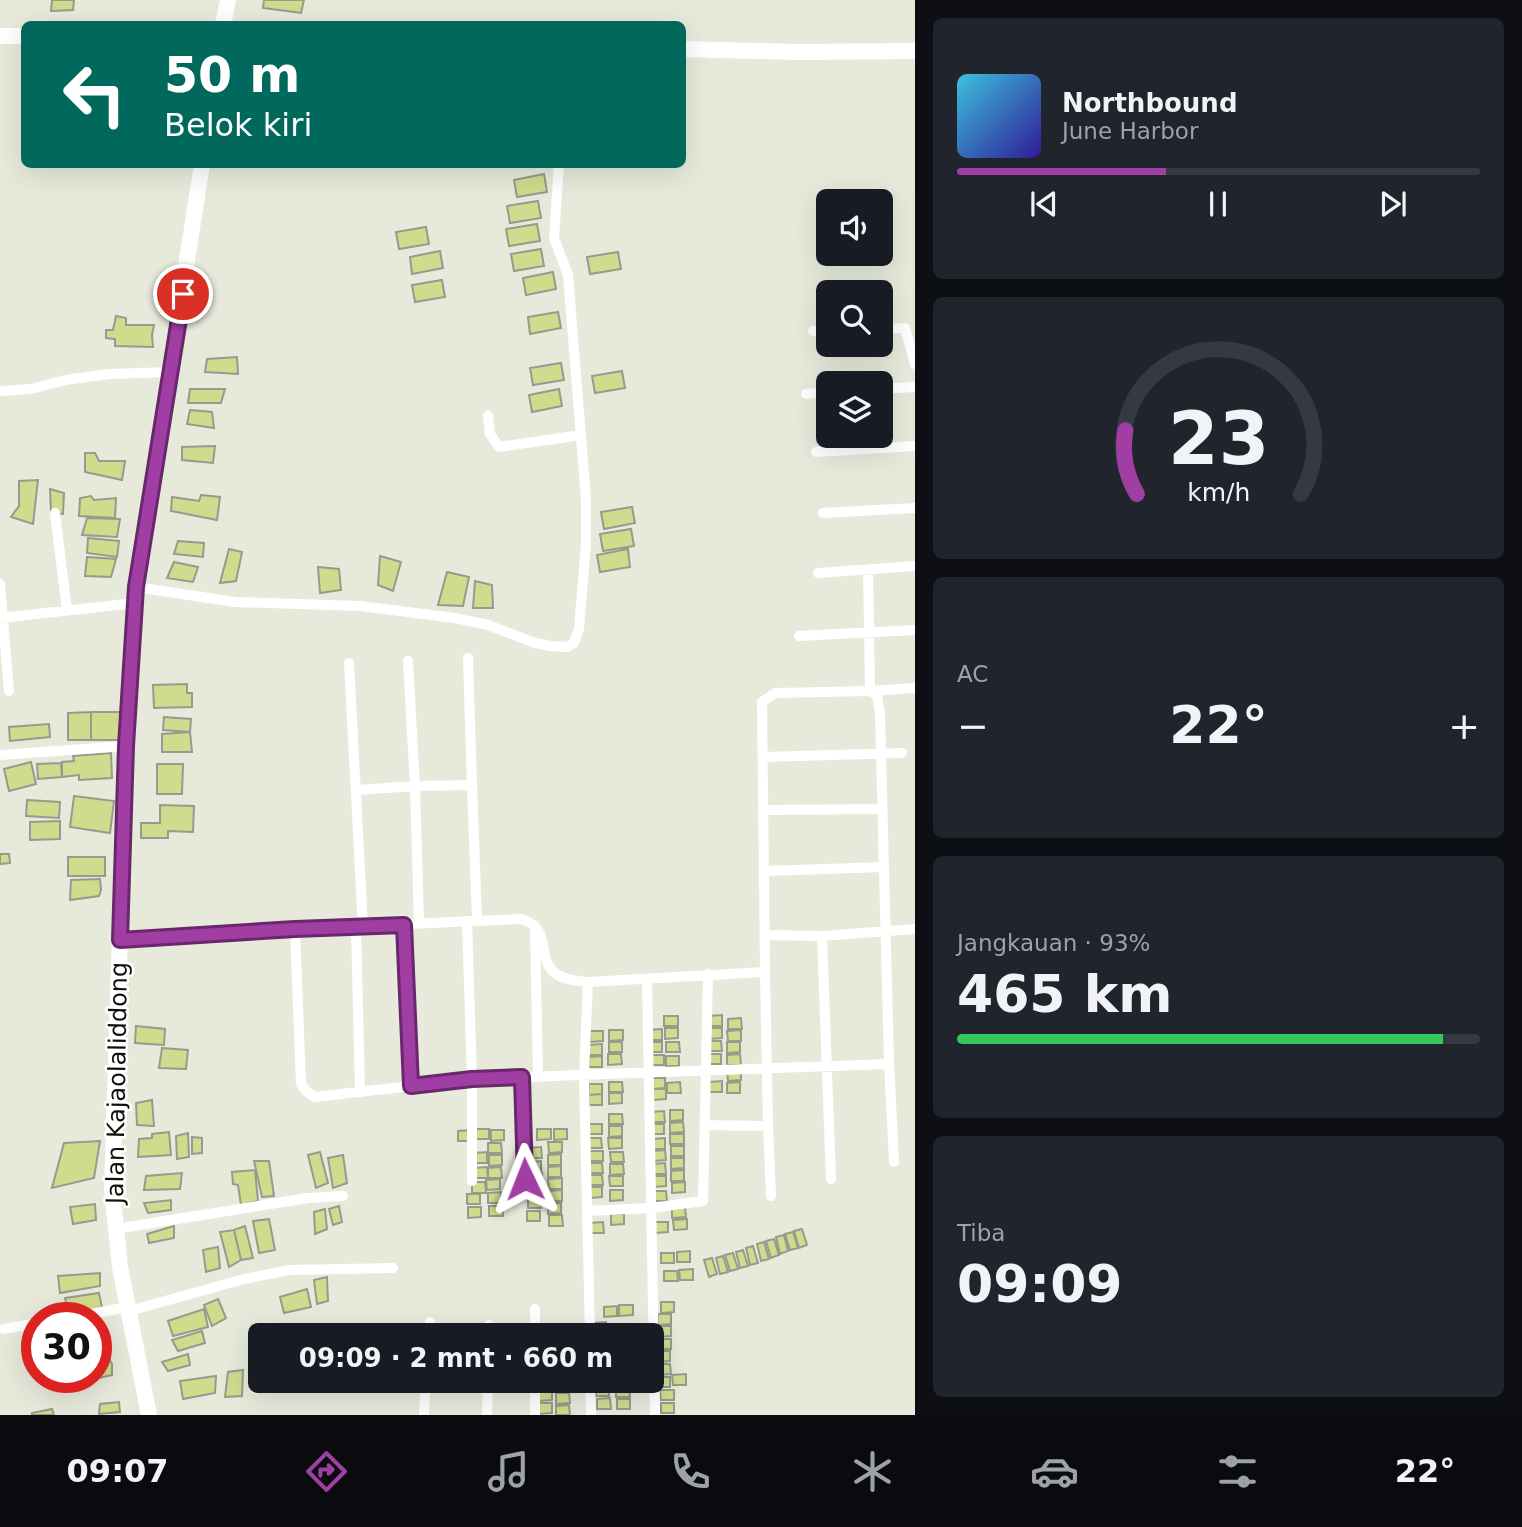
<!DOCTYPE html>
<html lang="id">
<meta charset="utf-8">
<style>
:root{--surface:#171b24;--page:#20242c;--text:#f1f3f6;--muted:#9ea1a6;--line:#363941;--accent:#a03ea4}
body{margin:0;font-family:"DejaVu Sans",sans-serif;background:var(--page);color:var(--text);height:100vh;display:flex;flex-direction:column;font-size:26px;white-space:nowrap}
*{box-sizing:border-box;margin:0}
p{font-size:23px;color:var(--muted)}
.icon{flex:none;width:38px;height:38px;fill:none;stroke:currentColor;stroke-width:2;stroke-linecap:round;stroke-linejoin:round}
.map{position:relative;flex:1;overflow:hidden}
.side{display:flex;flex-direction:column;gap:18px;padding:18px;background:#0d0f14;width:607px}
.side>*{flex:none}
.top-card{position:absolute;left:21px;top:21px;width:665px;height:147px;border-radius:10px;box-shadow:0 7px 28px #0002;background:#00695c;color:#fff;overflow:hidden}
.controls{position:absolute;left:816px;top:189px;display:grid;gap:14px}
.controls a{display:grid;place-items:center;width:77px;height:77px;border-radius:10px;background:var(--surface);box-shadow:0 7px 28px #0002;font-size:35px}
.speed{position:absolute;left:21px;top:1302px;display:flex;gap:14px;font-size:35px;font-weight:700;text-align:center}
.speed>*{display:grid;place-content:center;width:91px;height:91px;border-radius:50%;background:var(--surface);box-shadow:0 7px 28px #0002;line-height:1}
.speed .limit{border:10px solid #d22;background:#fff;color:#111}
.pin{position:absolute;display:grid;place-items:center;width:60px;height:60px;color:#fff;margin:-30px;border:4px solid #fff;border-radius:50%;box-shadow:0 2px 7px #0007}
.me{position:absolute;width:77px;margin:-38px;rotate:358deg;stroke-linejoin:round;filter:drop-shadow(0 0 5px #0008)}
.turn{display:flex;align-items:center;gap:24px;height:147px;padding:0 28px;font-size:32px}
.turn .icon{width:91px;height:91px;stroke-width:2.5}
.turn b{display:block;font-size:49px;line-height:60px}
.big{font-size:52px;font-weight:700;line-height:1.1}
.side .widget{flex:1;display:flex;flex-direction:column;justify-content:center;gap:10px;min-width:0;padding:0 24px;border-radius:10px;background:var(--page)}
.side .dial{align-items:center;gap:0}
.dial svg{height:182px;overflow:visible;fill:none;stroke:var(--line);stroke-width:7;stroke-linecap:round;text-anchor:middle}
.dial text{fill:var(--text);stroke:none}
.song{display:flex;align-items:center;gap:21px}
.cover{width:84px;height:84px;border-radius:10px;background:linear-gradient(135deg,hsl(190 70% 55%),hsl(250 70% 35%))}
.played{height:7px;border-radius:4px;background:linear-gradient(90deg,var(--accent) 40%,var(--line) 40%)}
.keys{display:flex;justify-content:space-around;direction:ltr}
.heat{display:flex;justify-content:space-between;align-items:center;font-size:38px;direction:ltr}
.charge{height:10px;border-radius:5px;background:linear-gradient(90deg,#34c759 93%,var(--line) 0)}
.trip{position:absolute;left:248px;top:1323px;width:416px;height:70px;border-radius:10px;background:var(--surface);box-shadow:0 7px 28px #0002;font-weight:700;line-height:70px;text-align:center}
.menu{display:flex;height:112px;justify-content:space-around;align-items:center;background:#090b0e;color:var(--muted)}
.menu .icon{width:49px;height:49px}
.menu .active{color:var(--accent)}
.menu b{font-size:32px;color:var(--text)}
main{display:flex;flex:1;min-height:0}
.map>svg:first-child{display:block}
.building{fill:#cfdc8d;stroke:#979a8c;stroke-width:2}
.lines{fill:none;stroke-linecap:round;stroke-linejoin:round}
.street{stroke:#fff;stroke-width:10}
.secondary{stroke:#fff;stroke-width:16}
.route-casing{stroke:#68286b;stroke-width:18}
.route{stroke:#a03ea4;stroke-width:12}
.labels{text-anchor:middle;stroke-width:5;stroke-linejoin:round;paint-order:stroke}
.street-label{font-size:24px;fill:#0f100b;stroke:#fff}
</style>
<main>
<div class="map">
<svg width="915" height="1415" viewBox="0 0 915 1415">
<rect width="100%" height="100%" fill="#e7eadb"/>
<path class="building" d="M52,0H74L73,10L51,11Z
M264,0H304L301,13L263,8Z
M544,174L547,192L517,197L514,180Z
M538,201L541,218L510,223L507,206Z
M537,224L540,241L509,246L506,229Z
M426,227L429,244L399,249L396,232Z
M541,249L544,266L514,271L511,254Z
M440,251L443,268L412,274L410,257Z
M618,252L621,269L590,274L587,257Z
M553,272L556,289L526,295L523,278Z
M442,280L445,297L415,302L412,285Z
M558,312L561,328L530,334L528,317Z
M116,316L126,318V325H154L152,335L153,347L115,346V339L106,338V330H113Z
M237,357L238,374L205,372L207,359Z
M561,363L564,380L533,385L530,368Z
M622,371L625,388L595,393L592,376Z
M190,389H225L221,403H188Z
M559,389L562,406L532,412L529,395Z
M190,410L212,412L214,428L187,424Z
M215,446L213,463L182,460V447Z
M85,453H95L99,461H125L122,480L85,472Z
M38,480L33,524L11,517L19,506V481Z
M50,489L64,493L63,514L51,513Z
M201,495L220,497L217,520L171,511L172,497L199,501Z
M91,496L94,500L116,498L115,518L79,516L80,498Z
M632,507L635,523L604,529L601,512Z
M87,518L120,519L117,537L82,535Z
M631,529L634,546L603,551L600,534Z
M88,538L119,541L117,557L87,553Z
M178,541L204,543L203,557L174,554Z
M229,549L242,552L236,581L220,583Z
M628,549L630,567L600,572L597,555Z
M380,556L401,562L393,591L378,585Z
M87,557L116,559L111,577L85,576Z
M174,562L198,567L193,582L167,578Z
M318,567L339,569L341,590L320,593Z
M447,572L469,577L463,606L438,605Z
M475,581L492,585L493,608H473Z
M187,684V693H192V707L154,708L153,685Z
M91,712H120V740H91Z
M91,712V740H68V713Z
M164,717L191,719L190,732L163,730Z
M49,724L50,737L10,741L9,727Z
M190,732L192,752H162V734Z
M111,753L112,778L79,780V775L62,777V762L74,761L73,756Z
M31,762L36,784L9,791L4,769Z
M61,763L62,777L38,779L37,764Z
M157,764H183L182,794H157Z
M74,796L114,801L110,833L70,827Z
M27,800L60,802L59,818L26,816Z
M160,805L194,806L193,832L168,831V838H141V823H160Z
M60,821V839L30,840V822Z
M0,854H9L10,863L0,864Z
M68,857H105V876H68Z
M100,879L101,890L99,896L70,900L71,880Z
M722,1015V1026H709L708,1016Z
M664,1016H678V1026H664Z
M741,1018L742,1029H728V1019Z
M136,1026L165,1029L164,1045L135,1043Z
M665,1028H678V1038L665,1039Z
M708,1028H722V1038L709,1039Z
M662,1029V1040H649L648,1030Z
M609,1030H623V1040L609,1041Z
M741,1030V1041H728L727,1031Z
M590,1031H603V1041L590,1042Z
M708,1041H721L722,1051H708Z
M609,1042H622V1052H609Z
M649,1042H662V1052H649Z
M666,1042H679L680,1052H666Z
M727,1042H740V1052L727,1053Z
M602,1044V1055H589V1045Z
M162,1048L188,1050L186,1069L159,1068Z
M608,1054H621L622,1064L608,1065Z
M708,1054H721V1064H708Z
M740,1054L741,1065H727V1055Z
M651,1055H664V1065H651Z
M602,1056V1067H589V1057Z
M666,1056H679V1066H666Z
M727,1070H741V1080L728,1081Z
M652,1078H665V1088L652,1089Z
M722,1081V1092H709V1082Z
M609,1082H622L623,1092H609Z
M680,1082L681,1093H667V1083Z
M740,1082V1093H727V1083Z
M589,1084H602V1094L589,1095Z
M653,1089H666V1099L653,1100Z
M609,1093H622V1103L609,1104Z
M602,1094V1105H589V1095Z
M152,1100L154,1126L137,1125L136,1103Z
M670,1110H683V1120L670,1121Z
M664,1111L665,1122H651V1112Z
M609,1114H622L623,1124H609Z
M683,1122L684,1132L670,1133V1123Z
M589,1124H602V1134H589Z
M650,1124H664V1134H651Z
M609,1126H622V1136L609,1137Z
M475,1129H489V1139H476Z
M537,1129H551V1139L537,1140Z
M554,1129H567V1139L554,1140Z
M471,1130V1141H458V1131Z
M491,1130H504V1140L491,1141Z
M169,1132L171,1155L138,1157L139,1139L152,1138V1134Z
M188,1133L189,1157L177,1159L176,1136Z
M670,1134H684V1144H670Z
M192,1137L202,1138V1153L192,1154Z
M588,1138H601L602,1148H588Z
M608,1138H622V1148L609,1149Z
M665,1138V1149H652V1139Z
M100,1141L94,1178L52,1188L64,1143Z
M548,1142H562V1152L549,1153Z
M488,1143H501L502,1153H488Z
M671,1146H684V1156H671Z
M541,1147L542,1158H528V1148Z
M665,1150L666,1160L652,1161V1151Z
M589,1151H603V1161H590Z
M320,1152L328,1183L316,1188L308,1155Z
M487,1152V1163H473V1153Z
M610,1152H623L624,1162H611Z
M561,1154V1165H548V1155Z
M343,1155L347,1183L333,1188L328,1158Z
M489,1155H502V1165L489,1166Z
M671,1158H684V1168L671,1169Z
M254,1161H269L274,1196L262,1197Z
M541,1161V1172H527V1162Z
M589,1163H602L603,1173H589Z
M665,1163L666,1174H652V1164Z
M610,1164H623L624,1174L610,1175Z
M561,1166V1177H548V1167Z
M487,1167L488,1178H474V1168Z
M501,1167L502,1178H488V1168Z
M255,1170L258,1201L241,1205L238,1185L233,1184L232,1172Z
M684,1170V1181H671V1171Z
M182,1173L180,1189L144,1190L146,1176Z
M528,1173H542V1183L528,1184Z
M589,1175H602L603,1185H589Z
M609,1176H623V1186H610Z
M652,1176H666V1186L653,1187Z
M562,1178V1189H549L548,1179Z
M500,1179V1189L487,1190L486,1180Z
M472,1182H485L486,1193H472Z
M685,1182V1192L672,1193V1183Z
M527,1185H540L541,1195L527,1196Z
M589,1187H602V1197L589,1198Z
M562,1190V1201H549V1191Z
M610,1190H623V1200L610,1201Z
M653,1191H666L667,1201H653Z
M501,1192V1203H488V1193Z
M467,1194H480V1204H467Z
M541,1197V1208H528V1198Z
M171,1200V1210L148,1213L144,1203Z
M548,1203H561V1213L548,1214Z
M95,1204L96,1220L73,1224L70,1207Z
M339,1206L342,1222L333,1225L329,1209Z
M489,1206H503V1216H489Z
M468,1207H481V1217L468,1218Z
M672,1207H685L686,1217L672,1218Z
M325,1209L327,1229L315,1234L314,1212Z
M527,1211H540V1221H527Z
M611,1214H624V1224L611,1225Z
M549,1215H562L563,1226H549Z
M269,1219L275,1250L259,1253L253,1221Z
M687,1219V1229L674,1230L673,1220Z
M603,1222L604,1233H590V1223Z
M654,1222H668V1232L655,1233Z
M174,1226V1238L149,1243L147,1234Z
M245,1226L253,1258L241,1260L234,1230Z
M802,1229L807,1245L799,1248L794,1231Z
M234,1230L241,1260L229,1267L220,1232Z
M793,1232L798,1248L790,1250L785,1234Z
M784,1235L788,1251L780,1254L776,1237Z
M774,1239L779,1255L771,1258L766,1241Z
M764,1242L769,1259L761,1261L757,1244Z
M753,1246L758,1263L750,1265L746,1248Z
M218,1247L220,1268L206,1272L203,1250Z
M743,1250L748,1266L740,1268L736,1252Z
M690,1251V1262H677V1252Z
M661,1253H674V1263H661Z
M733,1253L738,1269L730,1271L725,1255Z
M723,1256L728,1272L720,1274L716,1258Z
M712,1258L717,1274L709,1277L704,1260Z
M693,1269V1280H680L679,1270Z
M664,1271H677L678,1281H664Z
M100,1273V1286L60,1293L58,1276Z
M327,1277L328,1301L317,1304L314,1280Z
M307,1289L311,1307L284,1313L280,1297Z
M99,1293L102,1308L69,1315L65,1298Z
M218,1299L226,1318L212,1326L204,1305Z
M661,1302H674V1312L661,1313Z
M619,1305H633V1315L619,1316Z
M617,1306V1316L604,1317V1307Z
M204,1309L208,1327L173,1336L168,1321Z
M658,1314H671V1324L658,1325Z
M606,1322V1332L593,1333L592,1323Z
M657,1326H671V1336L658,1337Z
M613,1327H626L627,1335H613Z
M202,1331L205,1343L178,1351L172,1340Z
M107,1337L109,1353L102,1354L96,1351V1338Z
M657,1339H671V1349H658Z
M96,1351L98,1356L108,1357L112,1364V1375L82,1382L81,1377H96Z
M657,1351H670V1361L657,1362Z
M188,1354L190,1365L168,1371L162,1362Z
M657,1364H670L671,1374L657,1375Z
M243,1370L242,1396L225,1397L228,1372Z
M686,1374V1385H673L672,1375Z
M216,1376L215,1393L183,1399L180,1381Z
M656,1377H670V1387H656Z
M538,1381H551L552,1389H538Z
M569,1381V1392H556V1382Z
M596,1386H609V1396H596Z
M629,1386L630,1397H616V1387Z
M552,1390V1400L539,1401L538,1391Z
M660,1390H674V1400H661Z
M556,1393H569L570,1403L556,1404Z
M610,1398L611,1409H597V1399Z
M617,1399H630V1409H617Z
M119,1402L120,1412L99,1414L100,1404Z
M538,1403H552V1413L539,1414Z
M661,1403H674V1413H661Z
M569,1405L570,1415H556V1406Z
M52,1409L54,1415H32V1413Z"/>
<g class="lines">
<path class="street" d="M880,329L905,328L915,364
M813,331H828
M880,389L915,387
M0,391L31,389L65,380L109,374L171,372
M806,394L828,392
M488,416L490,434L499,447L581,435
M816,452L915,446
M55,513L67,610
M823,513L915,508
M868,569L870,691L915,688
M818,573L915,566
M0,584L9,691
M136,587L235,602L360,606L455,618L488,625L535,643L551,646L567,647L574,643L579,629L586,543V499L568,275L554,238L559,164
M0,618L135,603
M799,636L915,630
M468,658L472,785
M349,663L363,927
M0,755L126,746
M763,757L902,753
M356,790L415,786L408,661
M764,810L883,809
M765,871L884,867
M419,924L415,786L472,785L477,921
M404,925L411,1086L472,1079L467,921
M535,926L538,1077
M356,927L360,1092
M295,929L301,1084L306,1091L315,1097L411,1086
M765,935L822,936L915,929
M822,936L831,1179
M120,940L295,929L521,919C554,929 535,957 555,973C564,980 577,981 588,982L765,972L762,702L775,693L870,691L877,695L880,714L889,1064
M647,979L655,1415
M588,982L584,1076L590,1335
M522,1077L525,1179
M705,1125L768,1126L765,972
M768,1126L771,1196
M472,1181V1079C611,1074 750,1068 889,1064L894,1162
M587,1211L651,1208L703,1201L708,974
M115,1229L308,1198L343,1196
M535,1309V1335
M129,1311L244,1279L289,1270L393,1268
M69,1318L128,1307
M4,1329L37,1323
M429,1335L430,1322
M489,1335V1325
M535,1381V1415
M590,1381L591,1415
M424,1415L426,1381
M487,1415L488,1381"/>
<path class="secondary" d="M223,24L228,0
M0,36H24
M682,49L797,52L915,51
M149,1415L120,1267L112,1189L126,746L136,587L202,164"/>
</g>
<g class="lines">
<defs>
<path id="route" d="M183,294L136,587L126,746L120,940L295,929L404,925L411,1086L472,1079L522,1077L525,1179"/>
</defs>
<use href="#route" class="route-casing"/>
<use href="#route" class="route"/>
</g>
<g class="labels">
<g class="street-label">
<text transform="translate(117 1083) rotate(-89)" y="8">Jalan Kajaolaliddong</text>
</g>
</g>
</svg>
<div class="controls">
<a><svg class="icon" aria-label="sound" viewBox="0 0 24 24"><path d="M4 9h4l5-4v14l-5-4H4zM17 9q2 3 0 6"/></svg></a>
<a><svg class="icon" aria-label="search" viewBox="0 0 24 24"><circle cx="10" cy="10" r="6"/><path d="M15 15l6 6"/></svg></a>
<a><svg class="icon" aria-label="layers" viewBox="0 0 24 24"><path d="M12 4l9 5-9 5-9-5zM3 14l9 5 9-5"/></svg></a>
</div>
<div class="speed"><div class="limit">30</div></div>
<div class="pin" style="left:183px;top:294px;background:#d93025"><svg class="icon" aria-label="arrive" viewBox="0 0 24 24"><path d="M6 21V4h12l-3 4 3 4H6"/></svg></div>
<svg class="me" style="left:525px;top:1179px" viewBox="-20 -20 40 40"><path d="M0-17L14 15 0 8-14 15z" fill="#a03ea4" stroke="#fff" stroke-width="4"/></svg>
<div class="trip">09:09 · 2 mnt · 660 m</div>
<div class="top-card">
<div class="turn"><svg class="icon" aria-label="left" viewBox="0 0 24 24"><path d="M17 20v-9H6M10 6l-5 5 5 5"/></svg><div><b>50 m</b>Belok kiri</div></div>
</div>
</div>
<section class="side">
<div class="widget">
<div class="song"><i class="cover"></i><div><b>Northbound</b><p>June Harbor</p></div></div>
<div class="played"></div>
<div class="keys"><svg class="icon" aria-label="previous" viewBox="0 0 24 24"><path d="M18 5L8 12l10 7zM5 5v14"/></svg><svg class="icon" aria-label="pause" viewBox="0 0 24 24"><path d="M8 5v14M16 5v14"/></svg><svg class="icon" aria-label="next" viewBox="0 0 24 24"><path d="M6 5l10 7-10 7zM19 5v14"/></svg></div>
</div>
<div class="widget dial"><svg viewBox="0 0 100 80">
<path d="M14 69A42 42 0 1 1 86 69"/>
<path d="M14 69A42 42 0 0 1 9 41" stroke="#a03ea4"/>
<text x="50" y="56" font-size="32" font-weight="700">23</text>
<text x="50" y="72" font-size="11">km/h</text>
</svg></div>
<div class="widget"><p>AC</p>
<div class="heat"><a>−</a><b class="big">22°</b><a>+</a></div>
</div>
<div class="widget"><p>Jangkauan · 93%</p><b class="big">465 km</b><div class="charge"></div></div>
<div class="widget"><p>Tiba</p><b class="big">09:09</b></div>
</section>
</main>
<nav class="menu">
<b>09:07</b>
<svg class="icon active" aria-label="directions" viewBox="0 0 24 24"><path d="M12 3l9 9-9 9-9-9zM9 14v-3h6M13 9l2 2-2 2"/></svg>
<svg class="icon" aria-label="music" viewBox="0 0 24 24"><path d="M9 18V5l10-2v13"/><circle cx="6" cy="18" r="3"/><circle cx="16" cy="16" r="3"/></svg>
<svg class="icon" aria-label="phone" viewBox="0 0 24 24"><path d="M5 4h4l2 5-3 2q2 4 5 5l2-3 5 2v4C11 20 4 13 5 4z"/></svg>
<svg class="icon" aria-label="climate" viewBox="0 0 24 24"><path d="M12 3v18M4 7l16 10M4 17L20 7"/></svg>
<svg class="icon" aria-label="car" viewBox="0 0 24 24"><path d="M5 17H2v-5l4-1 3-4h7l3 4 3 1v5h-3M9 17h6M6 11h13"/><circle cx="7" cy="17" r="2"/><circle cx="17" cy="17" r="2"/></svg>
<svg class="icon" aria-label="filters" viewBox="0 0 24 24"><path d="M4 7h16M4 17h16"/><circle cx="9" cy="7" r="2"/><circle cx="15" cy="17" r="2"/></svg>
<b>22°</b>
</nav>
